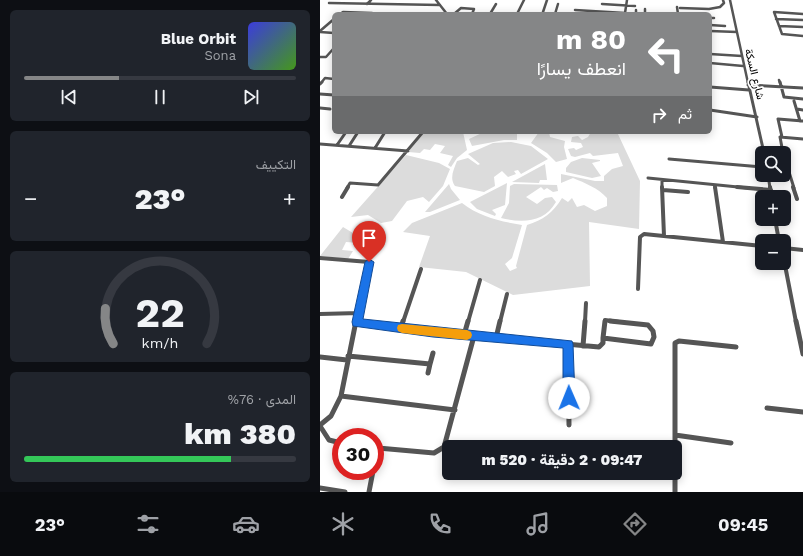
<!DOCTYPE html>
<html lang="ar">
<meta charset="utf-8">
<style>
:root{--surface:#171b24;--page:#20242c;--text:#f1f3f6;--muted:#9ea1a6;--line:#363941;--accent:#858687}
body{margin:0;font-family:"Work Sans",Vazirmatn,sans-serif;background:var(--page);color:var(--text);direction:rtl;height:100vh;display:flex;flex-direction:column;font-size:15px;white-space:nowrap}
*{box-sizing:border-box;margin:0}
p{font-size:13px;color:var(--muted)}
.icon{flex:none;width:22px;height:22px;fill:none;stroke:currentColor;stroke-width:2;stroke-linecap:round;stroke-linejoin:round}
.map{position:relative;flex:1;overflow:hidden;direction:ltr}
.panel{display:flex;flex-direction:column;gap:10px;padding:10px;background:#0d0f14;width:320px}
.panel>*{flex:none}
.hud{position:absolute;left:12px;top:12px;width:380px;height:122px;border-radius:6px;box-shadow:0 2px 10px #0003;direction:rtl;background:#858687;color:#fff;overflow:hidden}
.tools{position:absolute;left:435px;top:146px;display:grid;gap:8px}
.tools a{display:grid;place-items:center;width:36px;height:36px;border-radius:6px;background:var(--surface);box-shadow:0 2px 10px #0003;font-size:20px}
.speed{position:absolute;left:12px;top:428px;display:flex;gap:8px;font-size:20px;font-weight:700;text-align:center}
.speed>*{display:grid;place-content:center;width:52px;height:52px;border-radius:50%;background:var(--surface);box-shadow:0 2px 10px #0003;line-height:1}
.speed .limit{border:6px solid #d22;background:#fff;color:#111}
.pin{position:absolute;display:grid;place-items:center;width:34px;height:34px;color:#fff;margin:-41px -17px;border-radius:50% 50% 50% 0;rotate:-45deg;box-shadow:0 0 4px #0007}
.pin .icon{rotate:45deg}
.me{position:absolute;width:44px;margin:-22px;rotate:359deg;stroke-linejoin:round;filter:drop-shadow(0 0 3px #0008)}
.turn{display:flex;align-items:center;gap:14px;height:84px;padding:0 20px;font-size:18px}
.turn .icon{width:52px;height:52px;stroke-width:2.5}
.turn b{display:block;font-size:28px;line-height:34px}
.then{display:flex;align-items:center;height:38px;padding:0 20px;background:#0003;gap:8px;font-size:15px}
.big{font-size:30px;font-weight:800;line-height:1.1}
.panel .widget{flex:1;display:flex;flex-direction:column;justify-content:center;gap:6px;min-width:0;padding:0 14px;border-radius:6px;background:var(--page)}
.panel .dial{align-items:center;gap:0}
.dial svg{height:104px;overflow:visible;fill:none;stroke:var(--line);stroke-width:7;stroke-linecap:round;text-anchor:middle}
.dial text{fill:var(--text);stroke:none}
.song{display:flex;align-items:center;gap:12px}
.cover{width:48px;height:48px;border-radius:6px;background:linear-gradient(135deg,hsl(240 70% 55%),hsl(100 70% 35%))}
.played{height:4px;border-radius:2px;background:linear-gradient(90deg,var(--accent) 35%,var(--line) 35%)}
.keys{display:flex;justify-content:space-around;direction:ltr}
.heat{display:flex;justify-content:space-between;align-items:center;font-size:22px;direction:ltr}
.charge{height:6px;border-radius:3px;background:linear-gradient(90deg,#34c759 76%,var(--line) 0)}
.trip{position:absolute;left:122px;top:440px;width:240px;height:40px;border-radius:6px;background:var(--surface);box-shadow:0 2px 10px #0003;font-weight:800;line-height:40px;text-align:center;direction:rtl}
.tabs{display:flex;height:64px;justify-content:space-around;align-items:center;background:#090b0e;color:var(--muted)}
.tabs .icon{width:28px;height:28px}
.tabs .current{color:var(--accent)}
.tabs b{font-size:18px;color:var(--text)}
main{display:flex;flex:1;min-height:0}
.map>svg:first-child{display:block}
.green{fill:#dcdcdc}
.lines{fill:none;stroke-linecap:round;stroke-linejoin:round}
.street-far3{stroke:#555;stroke-width:2.5}
.street-far2{stroke:#555;stroke-width:3}
.street-far1{stroke:#555;stroke-width:4}
.street{stroke:#555;stroke-width:5}
.route{fill:#1a73e8;stroke:#114b97}
.slow{fill:#f59e0b}
.labels{text-anchor:middle;stroke-width:3.5;stroke-linejoin:round;paint-order:stroke}
.far-street-label{font-size:11px;fill:#000;stroke:#fff}
</style>
<main>
<div class="map">
<svg width="483" height="492" viewBox="0 0 483 492">
<rect width="100%" height="100%" fill="#fff"/>
<path class="green" d="M105,132H143L147,150L137,158L131,167L128,165L133,156L120,153L125,146L115,144L110,150L104,149L100,153L88,152Z
M164,132H197V140H184L152,146L149,139Z
M219,132H229L230,137L245,141L244,147L247,159L236,162L227,153L211,143Z
M271,132H297L320,181L319,229L269,222L270,286L193,295L146,272L99,267L110,236L83,232L92,223L142,203C160,217 179,221 202,225L192,258L185,264L190,271L197,268L196,266L207,225C223,220 233,213 242,198L248,202L252,198L257,207L264,205L275,211L287,206V198C278,188 265,183 253,178L241,183V174L275,181H284V176L292,169L303,166L298,153L273,156L270,153L255,157L251,156L248,149L254,148L256,150L263,147L261,143L251,142L252,137L258,136L262,140L268,137Z
M191,142L211,146L228,159L201,174L198,170L194,171L196,174L188,177L182,171L174,177L175,186L164,192L135,186C129,178 134,169 137,161L148,158L158,165L160,164L148,154L173,143Z
M86,155L119,163L130,169L123,186L109,202L103,197L87,201L72,221L61,223L48,215L31,217Z
M262,158L280,160V161L272,163L281,176L272,178L246,172V168L251,162Z
M225,164L227,180H220L219,183L192,182Z
M187,183L185,205L172,210L176,214L175,216L157,209L150,202Z
M129,184L131,189L140,200L110,212H105Z
M194,184L237,185L238,191L233,192L227,188L224,190L221,187L206,197L217,204L225,198L232,197L236,202C224,223 202,223 181,218L189,203L190,186Z
M23,227L43,239L39,243L26,242L22,250L33,251L28,259L0,256Z"/>
<g class="lines">
<path class="street-far3" d="M116,0L127,14
M410,0L428,83
M9,3L120,5
M47,4L51,0
M282,4L315,6
M357,7L358,14
M360,8L389,9L400,7L404,3L403,0
M325,9V14
M255,10L305,13L307,0
M316,10V14
M223,12L227,0
M20,14L23,12L52,13
M134,14L141,8L154,9L152,14
M170,14L176,4
M197,14L204,0
M235,14L238,4
M483,14L454,12L462,34L483,36
M390,18H394
M456,19L483,20
M390,25L405,26
M459,26L483,27
M0,31L14,19
M390,31L417,32
M0,32L14,33
M390,54L422,56
M0,57H6L14,48
M390,63L423,66
M459,80L460,83
M1,83L5,78L14,79"/>
<path class="street-far2" d="M428,82L444,153
M460,82L464,97L483,99
M0,84L2,82
M428,85L483,88
M390,87L429,90
M0,94L14,95
M474,101L480,121
M0,108L10,109
M477,109L483,110
M390,110L437,117
M462,137L458,119L483,121
M0,144L88,151
M17,145L26,132
M29,146L38,132
M55,148L65,132
M463,153L460,137L483,139
M464,156L474,188
M349,159L442,167
M448,175L450,188
M328,178L428,188
M342,180V188
M395,185V188
M27,188L30,183L58,185L103,132"/>
<path class="street-far1" d="M342,187L344,236
M395,187L403,242
M417,187L451,190
M450,187L452,197
M473,187L477,199
M343,190L368,192
M22,197L28,187
M455,219L459,241
M464,248L483,250
M0,258L49,262L36,322
M464,260L476,322
M318,289L320,237L324,234L442,246
M0,314L39,313
M83,322L101,269
M148,322L160,280
M180,322L187,294
M265,322L266,303
M285,322V320L299,322"/>
<path class="street" d="M476,321L483,354
M37,322L113,332L279,347L283,343V338
M81,328L83,321
M144,335L148,321
M176,338L180,321
M283,338L331,344L334,337L333,331L328,325L290,321
M283,338L285,321
M248,344L249,425
M263,346L265,321
M28,356L110,364L108,373
M0,357L27,360
M110,364L113,353
M21,396L135,410
M447,408L483,412
M0,425L11,416L21,396L36,321
M0,426L9,440L21,443
M355,435L411,443
M55,447L58,448L55,464
M355,447V343L359,341L416,347
M58,448L114,453L124,447L154,336
M355,473V492
M0,488L25,492
M49,492L53,471"/>
</g>
<path class="route" d="M49,259L54,262L43,319L252,341L253,344L255,398L253,402L249,404L245,402L243,398V348L113,337L33,326L32,322L45,262Z"/>
<path class="slow" d="M82,324L147,330L151,332L152,335L151,338L147,340L82,333L78,331L77,328L78,325Z"/>
<g class="labels">
<g class="far-street-label">
<text transform="translate(435 74) rotate(76)" y="4">شارع السكة</text>
</g>
</g>
</svg>
<div class="tools">
<a><svg class="icon" aria-label="search" viewBox="0 0 24 24"><circle cx="10" cy="10" r="6"/><path d="M15 15l6 6"/></svg></a>
<a>+</a>
<a>−</a>
</div>
<div class="speed"><div class="limit">30</div></div>
<div class="pin" style="left:49px;top:262px;background:#d93025"><svg class="icon" aria-label="arrive" viewBox="0 0 24 24"><path d="M6 21V4h12l-3 4 3 4H6"/></svg></div>
<svg class="me" style="left:249px;top:398px" viewBox="-20 -20 40 40"><circle r="19" fill="#fff"/><path d="M0-13L10 11 0 6-10 11z" fill="#1a73e8"/></svg>
<div class="trip">09:47 · 2 دقيقة · 520 m</div>
<div class="hud">
<div class="turn"><svg class="icon" aria-label="left" viewBox="0 0 24 24"><path d="M17 20v-9H6M10 6l-5 5 5 5"/></svg><div><b>80 m</b>انعطف يسارًا</div></div>
<div class="then">ثم<svg class="icon" aria-label="right" viewBox="0 0 24 24"><path d="M7 20v-9h11M14 6l5 5-5 5"/></svg></div>
</div>
</div>
<section class="panel">
<div class="widget">
<div class="song"><i class="cover"></i><div><b>Blue Orbit</b><p>Sona</p></div></div>
<div class="played"></div>
<div class="keys"><svg class="icon" aria-label="previous" viewBox="0 0 24 24"><path d="M18 5L8 12l10 7zM5 5v14"/></svg><svg class="icon" aria-label="pause" viewBox="0 0 24 24"><path d="M8 5v14M16 5v14"/></svg><svg class="icon" aria-label="next" viewBox="0 0 24 24"><path d="M6 5l10 7-10 7zM19 5v14"/></svg></div>
</div>
<div class="widget"><p>التكييف</p>
<div class="heat"><a>−</a><b class="big">23°</b><a>+</a></div>
</div>
<div class="widget dial"><svg viewBox="0 0 100 80">
<path d="M14 69A42 42 0 1 1 86 69"/>
<path d="M14 69A42 42 0 0 1 8 42" stroke="#858687"/>
<text x="50" y="56" font-size="32" font-weight="700">22</text>
<text x="50" y="72" font-size="11">km/h</text>
</svg></div>
<div class="widget"><p>المدى · 76%</p><b class="big">380 km</b><div class="charge"></div></div>
</section>
</main>
<nav class="tabs">
<b>09:45</b>
<svg class="icon current" aria-label="directions" viewBox="0 0 24 24"><path d="M12 3l9 9-9 9-9-9zM9 14v-3h6M13 9l2 2-2 2"/></svg>
<svg class="icon" aria-label="music" viewBox="0 0 24 24"><path d="M9 18V5l10-2v13"/><circle cx="6" cy="18" r="3"/><circle cx="16" cy="16" r="3"/></svg>
<svg class="icon" aria-label="phone" viewBox="0 0 24 24"><path d="M5 4h4l2 5-3 2q2 4 5 5l2-3 5 2v4C11 20 4 13 5 4z"/></svg>
<svg class="icon" aria-label="climate" viewBox="0 0 24 24"><path d="M12 3v18M4 7l16 10M4 17L20 7"/></svg>
<svg class="icon" aria-label="car" viewBox="0 0 24 24"><path d="M5 17H2v-5l4-1 3-4h7l3 4 3 1v5h-3M9 17h6M6 11h13"/><circle cx="7" cy="17" r="2"/><circle cx="17" cy="17" r="2"/></svg>
<svg class="icon" aria-label="filters" viewBox="0 0 24 24"><path d="M4 7h16M4 17h16"/><circle cx="9" cy="7" r="2"/><circle cx="15" cy="17" r="2"/></svg>
<b>23°</b>
</nav>
